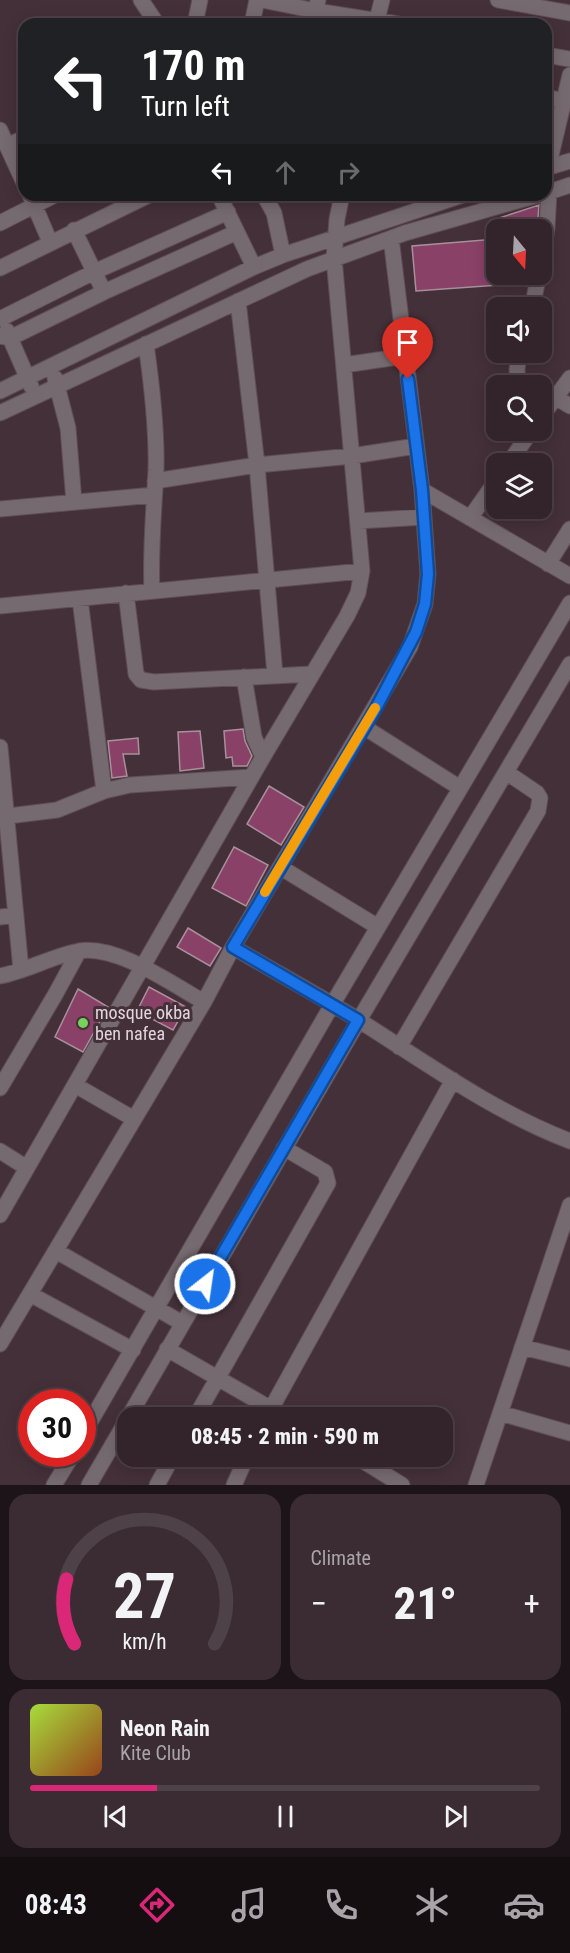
<!DOCTYPE html>
<meta charset="utf-8">
<style>
:root{--surface:#33242b;--page:#3b2c33;--text:#f1f3f6;--muted:#a9a4a9;--line:#4e4147;--accent:#db2777}
body{margin:0;font-family:"Roboto Condensed",sans-serif;background:var(--page);color:var(--text);height:100vh;display:flex;flex-direction:column;font-size:22px;white-space:nowrap}
*{box-sizing:border-box;margin:0}
p{font-size:20px;color:var(--muted)}
.icon{flex:none;width:33px;height:33px;fill:none;stroke:currentColor;stroke-width:2;stroke-linecap:round;stroke-linejoin:round}
.map{position:relative;height:1485px;overflow:hidden}
.sheet{display:flex;flex-direction:column;gap:9px;padding:9px;background:#1c1418;flex:1}
.sheet>*{flex:none}
.banner{position:absolute;left:18px;top:18px;width:534px;height:183px;border-radius:18px;box-shadow:0 3px 15px #0003,0 0 0 2px var(--line);background:#202124;color:#fff;overflow:hidden}
.needle{width:39px;rotate:162deg}
.buttons{position:absolute;left:486px;top:219px;display:grid;gap:12px}
.buttons a{display:grid;place-items:center;width:66px;height:66px;border-radius:12px;background:var(--surface);box-shadow:0 3px 15px #0003,0 0 0 2px var(--line);font-size:30px}
.speed{position:absolute;left:18px;top:1389px;display:flex;gap:12px;font-size:30px;font-weight:700;text-align:center}
.speed>*{display:grid;place-content:center;width:78px;height:78px;border-radius:50%;background:var(--surface);box-shadow:0 3px 15px #0003,0 0 0 2px var(--line);line-height:1}
.speed .limit{border:9px solid #d22;background:#fff;color:#111}
.pin{position:absolute;display:grid;place-items:center;width:51px;height:51px;color:#fff;margin:-62px -26px;border-radius:50% 50% 50% 0;rotate:-45deg;box-shadow:0 0 6px #0007}
.pin .icon{rotate:45deg}
.me{position:absolute;width:66px;margin:-33px;rotate:30deg;stroke-linejoin:round;filter:drop-shadow(0 0 4px #0008)}
.turn{display:flex;align-items:center;gap:21px;height:126px;padding:0 24px;font-size:27px}
.turn .icon{width:78px;height:78px;stroke-width:2.5}
.turn b{display:block;font-size:42px;line-height:51px}
.lanes{display:flex;align-items:center;height:57px;padding:0 24px;background:#0003;justify-content:center;gap:30px;direction:ltr}
.lanes .off{opacity:.35}
.big{font-size:45px;font-weight:800;line-height:1.1}
.sheet .card{flex:1;display:flex;flex-direction:column;justify-content:center;gap:9px;min-width:0;padding:0 21px;border-radius:18px;background:var(--page)}
.sheet .dial{align-items:center;gap:0}
.dial svg{height:156px;overflow:visible;fill:none;stroke:var(--line);stroke-width:7;stroke-linecap:round;text-anchor:middle}
.dial text{fill:var(--text);stroke:none}
.song{display:flex;align-items:center;gap:18px}
.cover{width:72px;height:72px;border-radius:9px;background:linear-gradient(135deg,hsl(80 70% 55%),hsl(20 70% 35%))}
.played{height:6px;border-radius:3px;background:linear-gradient(90deg,var(--accent) 25%,var(--line) 25%)}
.keys{display:flex;justify-content:space-around;direction:ltr}
.heat{display:flex;justify-content:space-between;align-items:center;font-size:33px;direction:ltr}
.sheet .tiles{flex:1;display:grid;gap:9px;grid-template-columns:1fr 1fr}
.card:last-child{grid-column:span 2}
.trip{position:absolute;left:117px;top:1407px;width:336px;height:60px;border-radius:18px;background:var(--surface);box-shadow:0 3px 15px #0003,0 0 0 2px var(--line);font-weight:800;line-height:60px;text-align:center}
.tabs{display:flex;height:96px;justify-content:space-around;align-items:center;background:#140e11;color:var(--muted)}
.tabs .icon{width:42px;height:42px}
.tabs .on{color:var(--accent)}
.tabs b{font-size:27px;color:var(--text)}
.map>svg:first-child{display:block}
.building{fill:#8a4168;stroke:#a8909b;stroke-width:1.5}
.lines{fill:none;stroke-linecap:round;stroke-linejoin:round}
.minor-casing{stroke:#604e56;stroke-width:17}
.minor{stroke:#756a6f;stroke-width:15}
.route-casing{stroke:#114b97;stroke-width:15}
.route{stroke:#1a73e8;stroke-width:10}
.slow{stroke:#f59e0b;stroke-width:10}
.poi-dot{fill:#76d25a;stroke:#443039;stroke-width:2}
.labels{text-anchor:middle;stroke-width:6;stroke-linejoin:round;paint-order:stroke}
.poi-label{font-size:18px;fill:#e2d5db;stroke:#443039;text-anchor:start}
</style>
<div class="map">
<svg width="570" height="1485" viewBox="0 0 570 1485">
<rect width="100%" height="100%" fill="#443039"/>
<path class="building" d="M539,205L537,230H496V219Z
M496,239V274H529L527,283L416,291L412,246Z
M243,729L245,741L252,756L247,766H233L232,757L226,758L224,731Z
M200,731L204,768L180,771L178,732Z
M138,738L139,754H123L127,776L112,778L108,741Z
M269,786L304,807L281,845L247,824Z
M234,847L268,865L246,906L212,888Z
M188,928L221,948L210,966L177,947Z
M149,987L186,1007L173,1030L137,1011Z
M78,989L108,1007L83,1052L55,1037Z"/>
<g class="lines">
<defs>
<path id="minor" d="M141,0L157,24
M262,0L316,11L398,24
M498,0L570,13
M195,24L200,0
M252,24L257,0
M313,24L318,0
M376,24L382,0
M546,55L570,59
M546,97L564,101
M0,130L7,146
M24,138L7,146L24,183
M546,168L570,161
M548,168L570,75
M546,193L570,185
M30,195L50,242
M219,195L254,267
M264,195L274,213L283,255
M0,223L55,195
M74,230L104,292
M542,261L547,228L549,192
M0,268L149,195
M238,301L257,465L275,675
M532,308L539,274
M0,319L94,272L228,212
M7,331L31,386
M0,336L10,338L104,292L237,232
M146,344C152,386 157,428 156,470C154,510 150,550 152,591
M344,365L405,356
M55,378L68,428L74,502
M518,386L517,369L520,352
M0,391L254,267L283,255L463,195
M555,397L570,406
M0,413L307,269L405,233L538,195
M542,416L570,378
M508,464L532,430
M155,481L257,465L352,456L416,446
M422,490L570,576
M0,509L154,495
M470,518L496,481
M358,521L424,517
M548,564L570,529
M126,593L136,674L141,680L154,682L312,674
M80,599L104,791
M0,606L362,571
M244,677L254,737L263,757
M364,727L460,788
M0,747L21,970
M0,817L57,810L104,791L130,785L251,777
M280,867L378,927
M0,917L16,915
M233,947C275,972 318,995 360,1021C428,1064 494,1112 570,1141
M0,976C27,971 52,956 79,951C116,944 172,984 204,1002
M399,1047L538,811L540,798L537,793L506,772
M75,1085L134,1119
M0,1088L55,995L79,951
M0,1151L27,1168
M0,1215L263,757L347,616L358,593L362,571L334,258L337,219L342,195
M56,1251L182,1323
M30,1294L133,1350
M0,1344L204,1002L233,947L410,647L425,604L428,574L422,490L391,238
M522,1347L570,1359
M167,1349L287,1418
M500,1413L570,1433
M128,1418L359,1020L570,664
M195,1418L328,1183L325,1172L284,1148
M266,1418L453,1080
M82,1436L332,1005L570,603
M355,1456L402,1485
M54,1485L73,1454
M89,1485L128,1418
M157,1485L173,1456
M234,1485L247,1456
M476,1485L570,1205"/>
</defs>
<use href="#minor" class="minor-casing"/>
<use href="#minor" class="minor"/>
</g>
<g class="lines">
<defs>
<path id="route" d="M205,1284L358,1020L233,947L375,710L416,632L425,604L428,574L422,490L408,379"/>
</defs>
<use href="#route" class="route-casing"/>
<use href="#route" class="route"/>
<path class="slow" d="M265,892L375,708"/>
</g>
<circle class="poi-dot" cx="83" cy="1023" r="6"/>
<g class="labels">
<g class="poi-label">
<text x="95" y="1019">mosque okba<tspan x="95" dy="21">ben nafea</tspan></text>
</g>
</g>
</svg>
<div class="buttons">
<a><svg class="needle" viewBox="-14 -14 28 28"><path d="M0-13l5 13h-10z" fill="#e53935"/><path d="M0 13l5-13h-10z" fill="#a9a4a9"/></svg></a>
<a><svg class="icon" aria-label="sound" viewBox="0 0 24 24"><path d="M4 9h4l5-4v14l-5-4H4zM17 9q2 3 0 6"/></svg></a>
<a><svg class="icon" aria-label="search" viewBox="0 0 24 24"><circle cx="10" cy="10" r="6"/><path d="M15 15l6 6"/></svg></a>
<a><svg class="icon" aria-label="layers" viewBox="0 0 24 24"><path d="M12 4l9 5-9 5-9-5zM3 14l9 5 9-5"/></svg></a>
</div>
<div class="speed"><div class="limit">30</div></div>
<div class="pin" style="left:408px;top:379px;background:#d93025"><svg class="icon" aria-label="arrive" viewBox="0 0 24 24"><path d="M6 21V4h12l-3 4 3 4H6"/></svg></div>
<svg class="me" style="left:205px;top:1284px" viewBox="-20 -20 40 40"><circle r="17" fill="#1a73e8" stroke="#fff" stroke-width="3"/><path d="M0-11L8 9 0 5-8 9z" fill="#fff"/></svg>
<div class="trip">08:45 · 2 min · 590 m</div>
<div class="banner">
<div class="turn"><svg class="icon" aria-label="left" viewBox="0 0 24 24"><path d="M17 20v-9H6M10 6l-5 5 5 5"/></svg><div><b>170 m</b>Turn left</div></div>
<div class="lanes"><svg class="icon" aria-label="left" viewBox="0 0 24 24"><path d="M17 20v-9H6M10 6l-5 5 5 5"/></svg><svg class="icon off" aria-label="ahead" viewBox="0 0 24 24"><path d="M12 20V5M6 11l6-6 6 6"/></svg><svg class="icon off" aria-label="right" viewBox="0 0 24 24"><path d="M7 20v-9h11M14 6l5 5-5 5"/></svg></div>
</div>
</div>
<section class="sheet">
<div class="tiles">
<div class="card dial"><svg viewBox="0 0 100 80">
<path d="M14 69A42 42 0 1 1 86 69"/>
<path d="M14 69A42 42 0 0 1 10 36" stroke="#db2777"/>
<text x="50" y="56" font-size="32" font-weight="700">27</text>
<text x="50" y="72" font-size="11">km/h</text>
</svg></div>
<div class="card"><p>Climate</p>
<div class="heat"><a>−</a><b class="big">21°</b><a>+</a></div>
</div>
<div class="card">
<div class="song"><i class="cover"></i><div><b>Neon Rain</b><p>Kite Club</p></div></div>
<div class="played"></div>
<div class="keys"><svg class="icon" aria-label="previous" viewBox="0 0 24 24"><path d="M18 5L8 12l10 7zM5 5v14"/></svg><svg class="icon" aria-label="pause" viewBox="0 0 24 24"><path d="M8 5v14M16 5v14"/></svg><svg class="icon" aria-label="next" viewBox="0 0 24 24"><path d="M6 5l10 7-10 7zM19 5v14"/></svg></div>
</div>
</div>
</section>
<nav class="tabs">
<b>08:43</b>
<svg class="icon on" aria-label="directions" viewBox="0 0 24 24"><path d="M12 3l9 9-9 9-9-9zM9 14v-3h6M13 9l2 2-2 2"/></svg>
<svg class="icon" aria-label="music" viewBox="0 0 24 24"><path d="M9 18V5l10-2v13"/><circle cx="6" cy="18" r="3"/><circle cx="16" cy="16" r="3"/></svg>
<svg class="icon" aria-label="phone" viewBox="0 0 24 24"><path d="M5 4h4l2 5-3 2q2 4 5 5l2-3 5 2v4C11 20 4 13 5 4z"/></svg>
<svg class="icon" aria-label="climate" viewBox="0 0 24 24"><path d="M12 3v18M4 7l16 10M4 17L20 7"/></svg>
<svg class="icon" aria-label="car" viewBox="0 0 24 24"><path d="M5 17H2v-5l4-1 3-4h7l3 4 3 1v5h-3M9 17h6M6 11h13"/><circle cx="7" cy="17" r="2"/><circle cx="17" cy="17" r="2"/></svg>
</nav>
